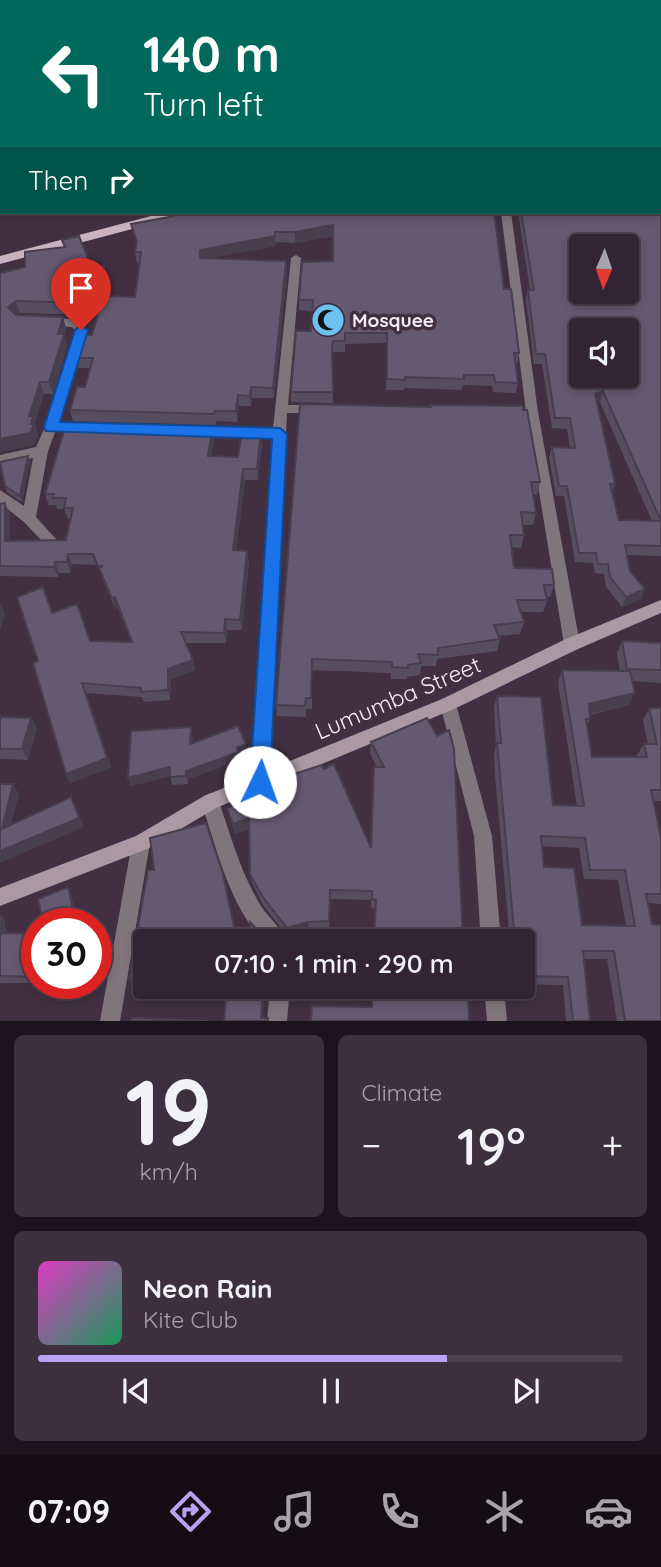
<!DOCTYPE html>
<meta charset="utf-8">
<style>
:root{--surface:#322432;--page:#3d303e;--text:#f1f3f6;--muted:#a8a4ac;--line:#4d414d;--accent:#bca0f2}
body{margin:0;font-family:Quicksand,sans-serif;background:var(--page);color:var(--text);height:100vh;display:flex;flex-direction:column;font-size:26px;white-space:nowrap}
*{box-sizing:border-box;margin:0}
p{font-size:23px;color:var(--muted)}
.icon{flex:none;width:38px;height:38px;fill:none;stroke:currentColor;stroke-width:2;stroke-linecap:round;stroke-linejoin:round}
.map{position:relative;height:1021px;overflow:hidden}
.details{display:flex;flex-direction:column;gap:14px;padding:14px;background:#1c141c;flex:1}
.details>*{flex:none}
.top-card{position:absolute;left:0px;top:0px;width:662px;height:214px;box-shadow:0 4px 10px #0003,0 0 0 2px var(--line);background:#00695c;color:#fff;overflow:hidden}
.needle{width:46px;rotate:182deg}
.controls{position:absolute;left:569px;top:234px;display:grid;gap:14px}
.controls a{display:grid;place-items:center;width:70px;height:70px;border-radius:7px;background:var(--surface);box-shadow:0 4px 10px #0003,0 0 0 2px var(--line);font-size:35px}
.speed{position:absolute;left:21px;top:908px;display:flex;gap:14px;font-size:35px;font-weight:700;text-align:center}
.speed>*{display:grid;place-content:center;width:91px;height:91px;border-radius:50%;background:var(--surface);box-shadow:0 4px 10px #0003,0 0 0 2px var(--line);line-height:1}
.speed .limit{border:10px solid #d22;background:#fff;color:#111}
.pin{position:absolute;display:grid;place-items:center;width:60px;height:60px;color:#fff;margin:-72px -30px;border-radius:50% 50% 50% 0;rotate:-45deg;box-shadow:0 0 7px #0007}
.pin .icon{rotate:45deg}
.me{position:absolute;width:77px;margin:-38px;rotate:3deg;stroke-linejoin:round;filter:drop-shadow(0 0 5px #0008)}
.turn{display:flex;align-items:center;gap:24px;height:147px;padding:0 28px;font-size:32px}
.turn .icon{width:91px;height:91px;stroke-width:2.5}
.turn b{display:block;font-size:49px;line-height:60px}
.then{display:flex;align-items:center;height:66px;padding:0 28px;background:#0003;gap:14px;font-size:26px}
.big{font-size:52px;font-weight:600;line-height:1.1}
.details .tile{flex:1;display:flex;flex-direction:column;justify-content:center;gap:10px;min-width:0;padding:0 24px;border-radius:10px;background:var(--page)}
.details .dial{align-items:center;gap:0}
.dial b{font-size:91px;line-height:1}
.song{display:flex;align-items:center;gap:21px}
.cover{width:84px;height:84px;border-radius:10px;background:linear-gradient(135deg,hsl(310 70% 55%),hsl(150 70% 35%))}
.played{height:7px;border-radius:4px;background:linear-gradient(90deg,var(--accent) 70%,var(--line) 70%)}
.keys{display:flex;justify-content:space-around;direction:ltr}
.heat{display:flex;justify-content:space-between;align-items:center;font-size:38px;direction:ltr}
.details .tiles{flex:1;display:grid;gap:14px;grid-template-columns:1fr 1fr}
.tile:last-child{grid-column:span 2}
.trip{position:absolute;left:133px;top:929px;width:402px;height:70px;border-radius:7px;background:var(--surface);box-shadow:0 4px 10px #0003,0 0 0 2px var(--line);font-weight:600;line-height:70px;text-align:center}
.dock{display:flex;height:112px;justify-content:space-around;align-items:center;background:#140e14;color:var(--muted)}
.dock .icon{width:49px;height:49px}
.dock .on{color:var(--accent)}
.dock b{font-size:32px;color:var(--text)}
.map>svg:first-child{display:block}
.lines{fill:none;stroke-linecap:round;stroke-linejoin:round}
.street{fill:#81757c;fill-rule:evenodd}
.secondary{fill:#ab98a2;fill-rule:evenodd}
.primary{fill:#cbb2bf;fill-rule:evenodd}
.wall{fill:#574d61;fill-rule:evenodd}
.shaded-wall{fill:#473e4f}
.building{fill:#655971;stroke:#473e4f;stroke-width:2;fill-rule:evenodd}
.route{fill:#1a73e8;stroke:#114b97;stroke-width:2}
.labels{text-anchor:middle;stroke-width:7;stroke-linejoin:round;paint-order:stroke}
.poi-label{font-size:19px;font-weight:bold;fill:#f7ebf6;stroke:#423042;text-anchor:start}
.near-street-label{font-size:23px;fill:#f7ebf6;stroke:#423042}
</style>
<div class="map">
<svg width="661" height="1021" viewBox="0 0 661 1021">
<rect width="100%" height="100%" fill="#423042"/>
<g class="lines">
<path class="street" d="M555,0H563L565,2H556Z
M660,60L661,61V67L660,66Z
M501,212H511L538,412L580,644L578,649L572,651L566,649L564,644L526,412Z
M296,255L301,258L288,405H317L323,409L317,413H287L269,782L266,788L260,790L254,788L251,782L273,438L196,436L190,431L196,426L273,429L291,258Z
M45,318L75,319L79,320L87,329L57,427L48,451L36,517L56,539L54,543H44L24,522L0,503V490L24,506L33,458L0,465V455L36,447L45,427L75,330L72,327L41,325L39,322Z
M448,697L454,699L456,704L492,836L501,942H481L474,836L440,704L442,699Z
M210,793L216,796L219,802C231,836 240,870 258,901C266,916 281,927 288,942H264C229,905 217,849 201,802L204,796Z
M141,834L147,837L150,843L120,1021H100L132,843L135,837Z
M270,987H290L287,1021H267Z
M484,987H504L507,1021H487Z"/>
<path class="secondary" d="M661,600V613L578,649L454,709L216,808L147,849L0,906V888L136,836L204,796L442,699L566,639Z"/>
<path class="primary" d="M660,88H661V94H660Z
M166,212H186L185,215L0,264V256Z"/>
</g>
<path class="wall" d="M453,0H519V2H455Z
M661,8V45H660V9Z
M661,153V556L627,555L630,571L641,599L622,607L606,587L604,574L595,573L593,563L575,562L564,496H556L549,457L552,447L570,448L567,429L552,428L542,364H534L526,300L528,290H530L518,212H660ZM597,402H600L652,521L619,520L612,492L615,484Z
M494,212L504,289L519,353L517,364H515L518,383L516,393L493,392L492,386L463,385L462,390L404,388V390H386V343L345,344V352H333L332,358L333,403L291,402V392L311,331L313,311L299,310V300L333,261V236L295,243L276,242L275,246L211,258L286,261L287,272L274,398H252L251,406H239L237,422L216,421V425L73,421L70,410L85,387L90,368H78L75,358L92,335L135,297L140,263H137L135,252L137,244L131,224Z
M62,240L107,278L94,315L20,313L18,315L63,317L66,329L64,335L67,346L53,394H44L35,423L38,436L34,445L0,273L25,267L64,247Z
M300,404L540,482L537,495H533L536,513L533,525H523L524,535L521,548L511,547L514,568L554,585L550,597H546L547,600L543,612H521L524,622L520,634L498,636L500,639L497,651L437,659L436,666H421L420,675L407,677V679H391V673L312,670V709H306V717L277,716L276,705Z
M214,439L211,456L238,457L262,443L258,480H245L236,550L249,561L242,630H227L226,643H185L193,660L195,670L171,679L170,700L144,702L142,697L86,693L111,767L70,783L66,774L38,661L52,613L90,641L131,642L118,608L115,609L97,565L72,564L70,573H59L58,577L0,576V504L10,514L9,541L66,540L71,519H68L64,509H57L56,505H49L45,494Z
M28,456L30,461L22,502L7,492L5,486Z
M622,641L661,643V683L632,681L629,705L590,715V719L587,726L592,757H638L637,755L644,744H648L643,720L649,708H661V801H653L661,838V904L647,903L661,1021H617L607,959H584L590,1021H566L563,985L523,984V942H510L495,775L494,754L496,746L494,707L497,696L553,805L577,806L558,682L562,670L620,671L617,653ZM542,846L579,848L584,879L618,880L626,926L582,925L544,867Z
M0,717L31,718L37,728L28,760L0,759Z
M427,718L463,942H374L375,909L371,908V900L330,899L329,929L309,930L288,937L263,905L252,883L250,874L249,829L235,834L227,808L273,789L272,781L324,769L370,847L374,767H377L370,754L371,742Z
M193,736V743L247,753L240,756V760L188,779V784L172,785L170,776L131,786L128,778Z
M206,823L223,874L237,942H145V987H134L129,979L148,870H154L150,838Z
M0,915L4,919L7,934H37V983H0Z
M146,987H259V992H263L264,1000L224,1021L227,990Z"/>
<path class="shaded-wall" d="M499,0H519V2H491Z
M333,225V236L295,243V232Z
M275,232V246L201,260L200,250Z
M286,261L287,272L274,398L273,388Z
M104,266L107,278L94,315L91,303Z
M16,301L20,313L12,319L8,307Z
M63,317L66,329L64,335L67,346L53,394L49,382L58,334Z
M40,382L44,394L35,423L38,436L34,445L0,452V439L29,416Z
M251,387L252,398L251,406L250,396Z
M603,391L600,402L592,404L595,394Z
M238,395L239,406L237,422L236,411Z
M212,428L214,439L210,467L208,456Z
M261,432L262,443L258,480L257,469Z
M28,456L30,461L22,502L20,496Z
M243,469L245,480L235,561L233,550Z
M5,503L10,514L9,552L5,541Z
M247,551L249,561L242,630L240,620Z
M68,554L72,564L70,573L67,562Z
M55,562L59,573L58,577L54,567Z
M645,589L641,599L622,607L626,597Z
M115,597L118,608L115,609L112,598Z
M0,602L5,613L0,631Z
M225,619L227,630L226,643L224,633Z
M193,660L195,670L171,679L170,700L168,690V669Z
M82,683L111,767L70,783L66,774Z
M635,693L629,705L583,716L589,704Z
M31,718L37,728L28,760L22,749Z
M191,727L193,736V753L190,744Z
M246,744L247,753L240,756V760L188,779V784L186,771Z
M170,767L173,775L131,786L128,778Z
M13,784L19,794L8,838L2,829Z
M71,797L76,807L84,827L0,863V851Z
M249,818L251,828L235,834L233,824Z
M68,887L70,890L76,913L49,924H45L43,922Z
M0,915L4,919L8,941L1,933Z
M308,922L309,930L288,937L287,928Z
M262,935L263,942H251V938Z
M263,992L264,1000L263,1021L261,1018Z"/>
<path class="building" d="M466,0H499L491,2H468Z
M661,8V24L660,23V9Z
M660,153H661V546L625,545L630,571L645,589L626,597L610,577L608,564H598L596,553H579L567,486H559L552,447L575,448L570,418H555L545,354H536L528,290H534L521,212H660ZM581,247H626V292H581ZM581,331H626V376H581ZM603,391L661,521L619,520L610,484H615L595,394Z
M188,212H494L504,289H511L519,353H514L518,383L495,382L494,375H464V379L405,377V380L387,379V333H345V341H333L332,349L333,392H291L296,331H311L313,300H299L302,262L333,261V225L295,232H275V236L200,250V258L286,261L273,388L251,387L250,396L238,395L236,411H215L214,414L70,410L77,387H85L93,358H75L82,335H92L103,296L135,297L141,252H135L137,242L131,224L169,217Z
M79,236L91,266H104L91,303L16,301L8,307L16,315L63,317L58,334H64L49,382H40L29,416H33L31,424H34L30,433L0,439V273L25,267V252L65,247L62,240Z
M300,404L431,407V405L523,406V410H527L540,482H531L536,513L521,512L524,535H510L514,568L552,569L554,585H544L547,600H517L524,622L494,625L500,639L438,648V655L418,654L421,663L408,665V668L392,667V662L312,659L311,698H306L305,706L276,705Z
M66,424L212,428L208,456L238,457L242,431L261,432L257,469H243L233,550L247,551L240,620L225,619L224,633L181,632L193,660L168,669V690L141,692V688L82,683L107,758L66,774L33,663L38,661L17,597L43,587L52,613L77,604L90,641L132,642L115,597L112,598L99,568L103,566H98L93,554H68L67,562H55L54,567L0,566V504L5,503V541L66,540L73,508H64L66,498H53L54,494H45Z
M28,456L20,496L5,486L0,462Z
M622,641L661,643V670L627,669Z
M562,670L630,671L635,693L589,704L590,719H586L592,757H647L644,744H657L649,708H661V790H651L661,838V894H646L652,924L661,925V1021H625L614,951H583L590,1021H573L568,977L523,976V942H515L499,764L497,743H501L497,696L541,697L553,805L584,806ZM541,836L585,838L590,870H625L635,926L582,925L574,868L544,867Z
M0,717L31,718L22,749H0Z
M427,718L437,736L449,730L454,749L463,942H374L376,900L372,899V891L330,890L329,921L308,922L287,928L262,896L250,874L249,818L233,824L227,808L275,788L272,781L322,765L324,769L334,764L371,848L374,767H384L371,742Z
M238,726L246,744L237,748L239,752L186,771V776L170,777V767L128,778L131,731L191,727L190,744Z
M0,784H13L2,829L71,797L79,818L0,851Z
M206,823L223,874L237,942H145V979H129L148,870H154L150,838Z
M68,887L73,909L43,922L38,899Z
M250,922L262,935L251,938Z
M0,927L1,933L37,934V977L0,976Z
M227,987H257L256,992H263L261,1018H268V1021H224Z
M373,987H421V992L468,994L469,1021H311L312,1006L372,1007Z
M132,1018L208,1021H131Z"/>
<path class="route" d="M81,325L88,330L60,422L280,428L287,434L270,782L267,788L260,791L253,788L250,782L272,439L46,431L44,427L75,330Z"/>
<defs>
<symbol id="mosque-disc" viewBox="-11 -11 22 22"><circle r="9.5" fill="#6dc2f3" stroke="#423042"/><path d="M3.5-4.9A6 6 0 1 0 3.5 4.9A5 5 0 1 1 3.5-4.9Z" fill="#111"/></symbol>
</defs>
<g fill-rule="evenodd">
<use href="#mosque-disc" x="309" y="301" width="38" height="38"/>
</g>
<g class="labels">
<g class="poi-label">
<text x="352" y="327">Mosquee</text>
</g>
<g class="near-street-label">
<text transform="translate(398 698) rotate(-23)" y="8">Lumumba Street</text>
</g>
</g>
</svg>
<div class="controls">
<a><svg class="needle" viewBox="-14 -14 28 28"><path d="M0-13l5 13h-10z" fill="#e53935"/><path d="M0 13l5-13h-10z" fill="#a8a4ac"/></svg></a>
<a><svg class="icon" aria-label="sound" viewBox="0 0 24 24"><path d="M4 9h4l5-4v14l-5-4H4zM17 9q2 3 0 6"/></svg></a>
</div>
<div class="speed"><div class="limit">30</div></div>
<div class="pin" style="left:81px;top:330px;background:#d93025"><svg class="icon" aria-label="arrive" viewBox="0 0 24 24"><path d="M6 21V4h12l-3 4 3 4H6"/></svg></div>
<svg class="me" style="left:260px;top:782px" viewBox="-20 -20 40 40"><circle r="19" fill="#fff"/><path d="M0-13L10 11 0 6-10 11z" fill="#1a73e8"/></svg>
<div class="trip">07:10 · 1 min · 290 m</div>
<div class="top-card">
<div class="turn"><svg class="icon" aria-label="left" viewBox="0 0 24 24"><path d="M17 20v-9H6M10 6l-5 5 5 5"/></svg><div><b>140 m</b>Turn left</div></div>
<div class="then">Then<svg class="icon" aria-label="right" viewBox="0 0 24 24"><path d="M7 20v-9h11M14 6l5 5-5 5"/></svg></div>
</div>
</div>
<section class="details">
<div class="tiles">
<div class="tile dial"><b>19</b><p>km/h</p></div>
<div class="tile"><p>Climate</p>
<div class="heat"><a>−</a><b class="big">19°</b><a>+</a></div>
</div>
<div class="tile">
<div class="song"><i class="cover"></i><div><b>Neon Rain</b><p>Kite Club</p></div></div>
<div class="played"></div>
<div class="keys"><svg class="icon" aria-label="previous" viewBox="0 0 24 24"><path d="M18 5L8 12l10 7zM5 5v14"/></svg><svg class="icon" aria-label="pause" viewBox="0 0 24 24"><path d="M8 5v14M16 5v14"/></svg><svg class="icon" aria-label="next" viewBox="0 0 24 24"><path d="M6 5l10 7-10 7zM19 5v14"/></svg></div>
</div>
</div>
</section>
<nav class="dock">
<b>07:09</b>
<svg class="icon on" aria-label="directions" viewBox="0 0 24 24"><path d="M12 3l9 9-9 9-9-9zM9 14v-3h6M13 9l2 2-2 2"/></svg>
<svg class="icon" aria-label="music" viewBox="0 0 24 24"><path d="M9 18V5l10-2v13"/><circle cx="6" cy="18" r="3"/><circle cx="16" cy="16" r="3"/></svg>
<svg class="icon" aria-label="phone" viewBox="0 0 24 24"><path d="M5 4h4l2 5-3 2q2 4 5 5l2-3 5 2v4C11 20 4 13 5 4z"/></svg>
<svg class="icon" aria-label="climate" viewBox="0 0 24 24"><path d="M12 3v18M4 7l16 10M4 17L20 7"/></svg>
<svg class="icon" aria-label="car" viewBox="0 0 24 24"><path d="M5 17H2v-5l4-1 3-4h7l3 4 3 1v5h-3M9 17h6M6 11h13"/><circle cx="7" cy="17" r="2"/><circle cx="17" cy="17" r="2"/></svg>
</nav>
